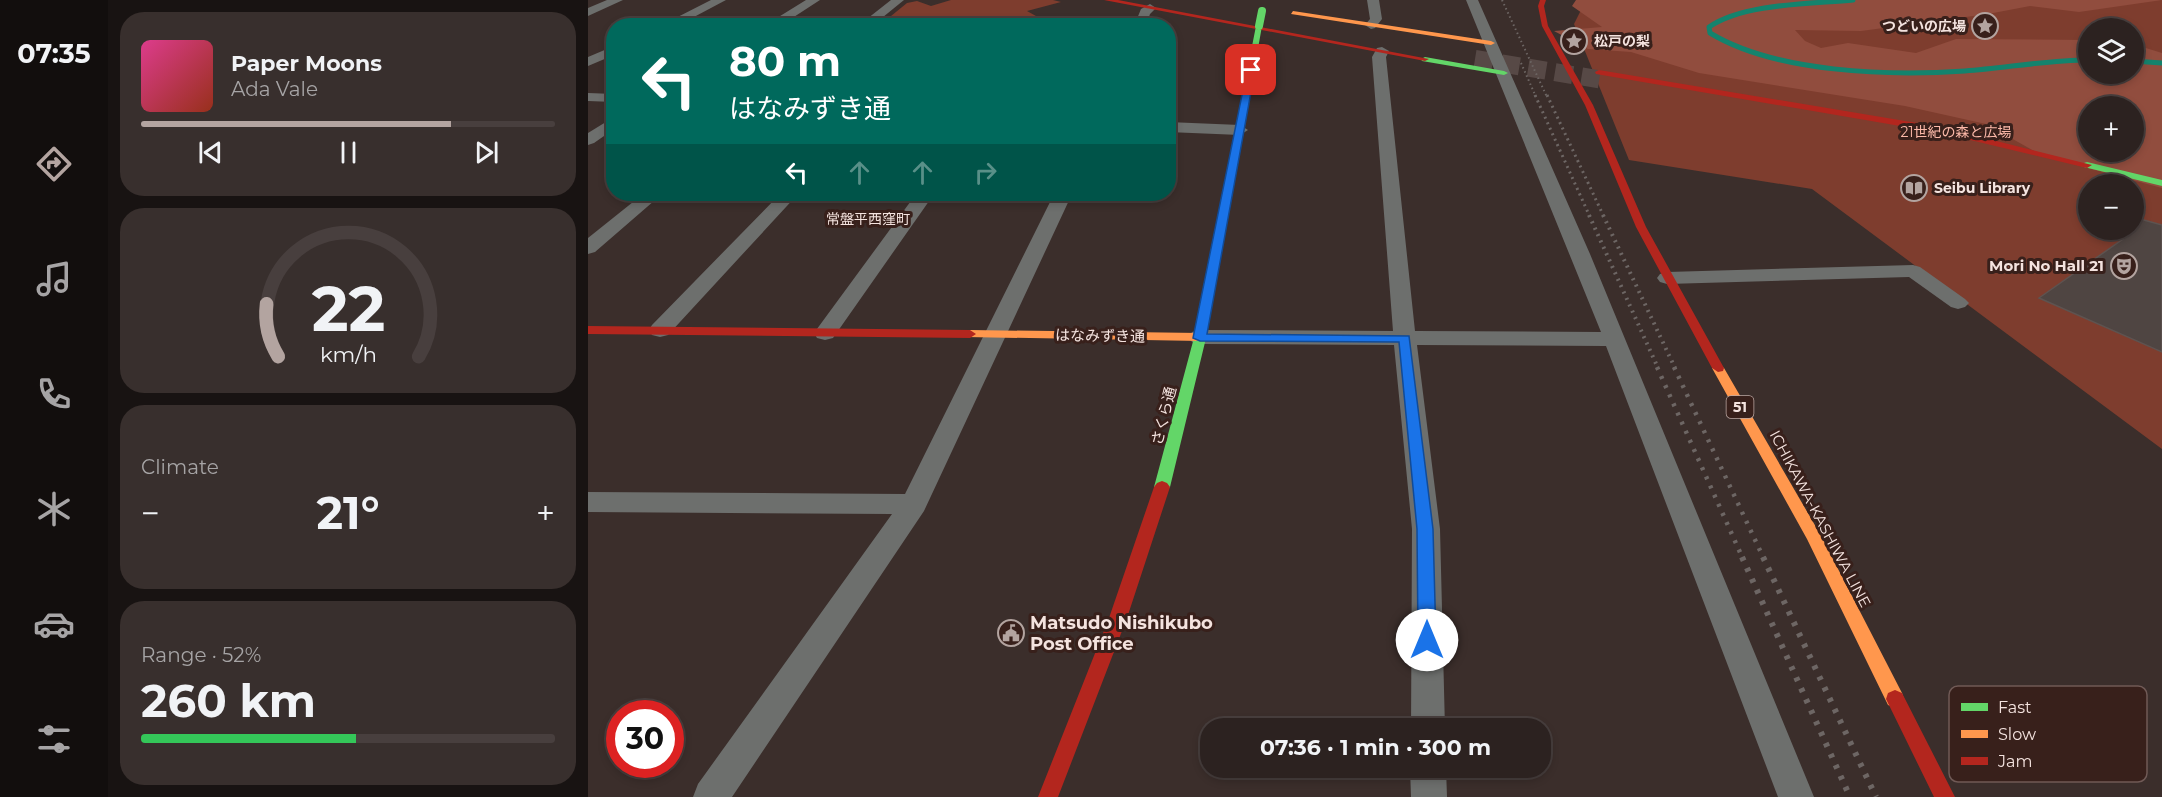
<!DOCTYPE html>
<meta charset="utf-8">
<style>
:root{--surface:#2c2220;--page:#382f2d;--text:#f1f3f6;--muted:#a6a4a5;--line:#483f3e;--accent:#b3a4a0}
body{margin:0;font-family:Montserrat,"Noto Sans JP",sans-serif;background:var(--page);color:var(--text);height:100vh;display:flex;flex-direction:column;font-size:22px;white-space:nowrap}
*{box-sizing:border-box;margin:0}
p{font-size:20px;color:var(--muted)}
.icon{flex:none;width:33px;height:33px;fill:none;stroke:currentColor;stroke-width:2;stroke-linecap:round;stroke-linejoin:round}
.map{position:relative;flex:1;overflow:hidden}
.details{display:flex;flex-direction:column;gap:12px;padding:12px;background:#181312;width:480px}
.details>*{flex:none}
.top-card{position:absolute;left:18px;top:18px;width:570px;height:183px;border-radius:24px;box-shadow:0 3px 9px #0003,0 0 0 2px var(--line);background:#00695c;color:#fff;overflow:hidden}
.tools{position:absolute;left:1490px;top:18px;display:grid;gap:12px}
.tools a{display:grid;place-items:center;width:66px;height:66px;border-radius:50%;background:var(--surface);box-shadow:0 3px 9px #0003,0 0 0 2px var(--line);font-size:30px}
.speed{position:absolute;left:18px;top:700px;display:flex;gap:12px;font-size:30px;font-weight:700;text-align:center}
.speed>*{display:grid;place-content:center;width:78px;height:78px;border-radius:50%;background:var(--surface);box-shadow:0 3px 9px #0003,0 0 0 2px var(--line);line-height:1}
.speed .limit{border:9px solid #d22;background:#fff;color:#111}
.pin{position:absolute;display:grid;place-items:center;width:51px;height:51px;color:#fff;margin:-26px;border-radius:12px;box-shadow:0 3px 9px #0006}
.me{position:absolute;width:66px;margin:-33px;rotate:0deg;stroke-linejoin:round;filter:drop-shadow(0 0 4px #0008)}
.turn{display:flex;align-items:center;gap:21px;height:126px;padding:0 24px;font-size:27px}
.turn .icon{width:78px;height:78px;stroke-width:2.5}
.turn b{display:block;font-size:42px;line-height:51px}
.lanes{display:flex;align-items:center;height:57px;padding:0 24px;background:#0003;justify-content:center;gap:30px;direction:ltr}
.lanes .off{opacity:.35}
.big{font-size:45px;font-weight:700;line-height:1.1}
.details .tile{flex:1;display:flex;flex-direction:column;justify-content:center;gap:9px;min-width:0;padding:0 21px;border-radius:24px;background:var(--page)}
.details .dial{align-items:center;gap:0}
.dial svg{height:156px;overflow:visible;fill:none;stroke:var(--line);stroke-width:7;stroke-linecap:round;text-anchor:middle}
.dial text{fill:var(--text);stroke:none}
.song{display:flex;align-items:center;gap:18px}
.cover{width:72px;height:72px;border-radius:9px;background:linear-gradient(135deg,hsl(330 70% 55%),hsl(10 70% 35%))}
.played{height:6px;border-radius:3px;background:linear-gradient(90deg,var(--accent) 75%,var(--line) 75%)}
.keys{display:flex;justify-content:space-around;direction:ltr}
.heat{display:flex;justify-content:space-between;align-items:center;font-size:33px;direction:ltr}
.charge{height:9px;border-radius:4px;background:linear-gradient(90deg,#34c759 52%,var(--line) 0)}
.trip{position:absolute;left:612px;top:718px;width:351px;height:60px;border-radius:24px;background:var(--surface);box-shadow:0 3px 9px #0003,0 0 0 2px var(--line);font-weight:700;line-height:60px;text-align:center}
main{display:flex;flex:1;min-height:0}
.menu{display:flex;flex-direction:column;width:108px;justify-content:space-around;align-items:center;background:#120e0d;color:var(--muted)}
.menu .icon{width:42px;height:42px}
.menu .active{color:var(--accent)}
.menu b{font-size:27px;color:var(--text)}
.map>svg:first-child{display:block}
.green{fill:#7e3d2e;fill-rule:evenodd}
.forest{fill:#914d3e;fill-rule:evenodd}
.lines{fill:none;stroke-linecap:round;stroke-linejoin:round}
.stream{stroke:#14836d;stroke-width:5}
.building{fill:#4f4542;stroke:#5e5350;stroke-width:1.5}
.secondary-tunnel{stroke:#574946;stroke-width:18;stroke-dasharray:18 9;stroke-linecap:butt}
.street{fill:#6d6f6d;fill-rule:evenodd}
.fast{fill:#63d668;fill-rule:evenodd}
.slow{fill:#ff974d;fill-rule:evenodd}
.jam{fill:#b3261e;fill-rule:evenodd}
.rail-far4{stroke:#6d6664;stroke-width:2;stroke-dasharray:1.5 3;stroke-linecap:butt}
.rail-far3{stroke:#6d6664;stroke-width:3;stroke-dasharray:2 4;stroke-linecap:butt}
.rail-far2{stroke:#6d6664;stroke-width:4;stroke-dasharray:2 5;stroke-linecap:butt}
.rail-far1{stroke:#6d6664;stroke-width:4.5;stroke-dasharray:3 7;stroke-linecap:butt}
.rail{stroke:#6d6664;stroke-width:6;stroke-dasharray:4 8;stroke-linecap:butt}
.fast-bridge{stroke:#63d668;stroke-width:8}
.route{fill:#1a73e8;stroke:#114b97;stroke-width:1.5}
.labels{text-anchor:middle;stroke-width:6;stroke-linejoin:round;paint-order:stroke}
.far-poi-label{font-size:14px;font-weight:bold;fill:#f4e3df;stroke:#38201b;text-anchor:start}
.far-park-label{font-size:14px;fill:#fcb9a9;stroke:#38201b}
.far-neighbourhood-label{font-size:14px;fill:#f4e3df;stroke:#38201b}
.shield{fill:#38201b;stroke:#bca8a4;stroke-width:1.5}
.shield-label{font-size:14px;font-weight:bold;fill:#f4e3df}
.poi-label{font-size:15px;font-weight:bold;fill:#f4e3df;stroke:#38201b;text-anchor:end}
.street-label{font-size:15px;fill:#f4e3df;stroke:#38201b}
.near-poi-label{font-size:18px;font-weight:bold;fill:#f4e3df;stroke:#38201b;text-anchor:start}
.key{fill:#38201b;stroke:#705a56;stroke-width:1.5}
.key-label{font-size:16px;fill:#f4e3df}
</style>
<main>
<nav class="menu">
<b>07:35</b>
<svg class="icon active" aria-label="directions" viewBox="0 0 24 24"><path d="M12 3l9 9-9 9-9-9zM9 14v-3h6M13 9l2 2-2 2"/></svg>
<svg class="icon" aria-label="music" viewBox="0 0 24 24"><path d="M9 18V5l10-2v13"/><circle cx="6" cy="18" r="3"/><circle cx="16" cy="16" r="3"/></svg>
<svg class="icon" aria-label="phone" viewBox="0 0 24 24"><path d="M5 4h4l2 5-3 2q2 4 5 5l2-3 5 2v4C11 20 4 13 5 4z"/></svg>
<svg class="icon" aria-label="climate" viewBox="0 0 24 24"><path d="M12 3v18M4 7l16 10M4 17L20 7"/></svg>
<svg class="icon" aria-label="car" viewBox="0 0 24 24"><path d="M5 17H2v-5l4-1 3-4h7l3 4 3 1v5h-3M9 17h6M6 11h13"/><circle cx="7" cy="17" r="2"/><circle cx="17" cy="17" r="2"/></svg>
<svg class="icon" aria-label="filters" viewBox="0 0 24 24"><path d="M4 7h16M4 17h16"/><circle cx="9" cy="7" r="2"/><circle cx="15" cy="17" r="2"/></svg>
</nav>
<section class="details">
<div class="tile">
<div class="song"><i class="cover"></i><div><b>Paper Moons</b><p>Ada Vale</p></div></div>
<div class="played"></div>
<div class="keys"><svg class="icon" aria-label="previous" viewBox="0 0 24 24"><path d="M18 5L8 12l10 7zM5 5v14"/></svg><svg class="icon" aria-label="pause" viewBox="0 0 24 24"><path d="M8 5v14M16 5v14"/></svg><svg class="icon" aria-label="next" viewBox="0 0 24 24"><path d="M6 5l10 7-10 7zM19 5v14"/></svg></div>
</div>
<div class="tile dial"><svg viewBox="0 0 100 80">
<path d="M14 69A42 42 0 1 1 86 69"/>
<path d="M14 69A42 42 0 0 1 8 42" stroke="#b3a4a0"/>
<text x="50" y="56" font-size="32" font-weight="700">22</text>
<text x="50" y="72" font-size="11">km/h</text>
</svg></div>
<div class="tile"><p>Climate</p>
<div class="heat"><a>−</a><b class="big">21°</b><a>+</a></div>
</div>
<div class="tile"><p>Range · 52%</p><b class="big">260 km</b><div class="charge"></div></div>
</section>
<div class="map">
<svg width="1574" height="797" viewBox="0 0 1574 797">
<rect width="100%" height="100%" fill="#3b2e2b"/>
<path class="green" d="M363,0H465L473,2L439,11L464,25H292L319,3L329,1L343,6Z
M998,0H1574V449L1224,189L1041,160L986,24ZM1500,28H1545V74H1500ZM1500,106H1545V152H1500ZM1500,184H1545V230H1500Z"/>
<path class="forest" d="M988,0H1574L1491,12L1442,6L1400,14L1273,31L1207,30L1217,41L1233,48L1260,43L1328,53L1368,39L1500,40V74H1545V44L1574,53V188L1455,156L1398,124L1317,106L1111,73L1043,52L1000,49L966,31L1014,27L984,6ZM1500,106H1545V152H1500Z"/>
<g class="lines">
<path class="stream" d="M1265,0C1223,4 1156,3 1121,27L1122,33C1188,73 1301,76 1377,71C1418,68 1459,60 1500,60
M1545,61L1574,63"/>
</g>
<path class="building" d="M1545,217L1574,225V352L1451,298L1545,232Z"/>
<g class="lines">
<path class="secondary-tunnel" d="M887,59L1015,80"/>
<path class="street" d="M19,0H35L0,16V8Z
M123,0H138L89,26H72Z
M218,0H232L192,26H176Z
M303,0H316L284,26H270Z
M779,0H791L794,19L787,28L783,29L777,25L782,19Z
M878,0H890L1002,254L1226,797H1190L1018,346L829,345L852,529L857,729H823L824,529L806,345L612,344L604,342L601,337L604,332L612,330L805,331L784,57L789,48L794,47L801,51L798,57L827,331L1013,332Z
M562,4L568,8L562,14L558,26H546L553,9Z
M26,46V55L0,66V57Z
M0,93L26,94V102L0,101Z
M26,117V129L6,143L0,145V133Z
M580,122L652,125L660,130L652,135L580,132Z
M55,194H74L7,252L0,254V238Z
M192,194H210L80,335L72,337L64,335L61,330L64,325Z
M328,194H346L245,338L237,340L229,338L226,333Z
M466,194H484L336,511L144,797H105L110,784L304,514L0,512V492L317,494Z
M1325,265L1332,267L1377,299L1381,303L1377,307L1370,309L1363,307L1321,277L1079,284L1072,282L1069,278L1072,274L1079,272Z
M822,768H858L859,797H823Z"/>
<path class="fast" d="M671,24L674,26L619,334L582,487L579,491H569L566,487L607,334L668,26Z
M837,57L916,71L920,73L916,75L834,61L833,59Z
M1499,162L1574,180V186L1496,167V163Z"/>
<path class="slow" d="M705,11L903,41L907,43L903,45L703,14Z
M382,330L612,333L618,337L612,341L378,337L376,334L378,331Z
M1130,364L1136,368L1232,534L1314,693L1316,699L1314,705L1307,708L1300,705L1219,539L1124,368Z"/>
<path class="jam" d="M516,0H530L841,59L837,61Z
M952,0H958L956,6L960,26L1005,105L1058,227L1136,368L1135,371L1130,372L1124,368L1048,227L997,105L954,26L950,6Z
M1011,70L1353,127L1504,165L1499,168L1353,133L1008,74L1007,72Z
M0,326L382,330L388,334L382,338L0,334Z
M574,481L579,483L582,487L539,618L470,797H450L521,618L566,487L569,483Z
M1307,690L1314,693L1367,797H1346L1298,699L1300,693Z"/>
<path class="rail-far4" d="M914,0L959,97
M933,63L948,97"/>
<path class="rail-far3" d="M947,95L1002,217
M959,95L1016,217"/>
<path class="rail-far2" d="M1001,215L1070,368
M1015,215L1087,368"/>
<path class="rail-far1" d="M1069,367L1155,559
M1086,367L1176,559"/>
<path class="rail" d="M1154,557L1262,797
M1175,557L1288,797"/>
<path class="fast-bridge" d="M671,26L674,11"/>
</g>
<path class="route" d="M663,68L667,70L619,334L821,336L845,529L848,640L845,646L839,648L832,646L830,640L829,529L811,342L612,341L605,338L659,70Z"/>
<defs>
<symbol id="sight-ring" viewBox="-11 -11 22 22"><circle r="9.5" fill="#38201b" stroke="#b3a4a0" stroke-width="1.5"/><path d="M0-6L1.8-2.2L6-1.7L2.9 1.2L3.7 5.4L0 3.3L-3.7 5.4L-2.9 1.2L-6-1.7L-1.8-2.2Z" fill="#b3a4a0"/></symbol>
<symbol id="library-ring" viewBox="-11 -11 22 22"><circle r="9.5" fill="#38201b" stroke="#b3a4a0" stroke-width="1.5"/><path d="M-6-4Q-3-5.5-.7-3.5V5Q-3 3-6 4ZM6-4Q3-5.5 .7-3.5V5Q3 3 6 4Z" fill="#b3a4a0"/></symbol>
<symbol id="theatre-ring" viewBox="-11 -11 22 22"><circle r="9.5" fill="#38201b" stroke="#b3a4a0" stroke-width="1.5"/><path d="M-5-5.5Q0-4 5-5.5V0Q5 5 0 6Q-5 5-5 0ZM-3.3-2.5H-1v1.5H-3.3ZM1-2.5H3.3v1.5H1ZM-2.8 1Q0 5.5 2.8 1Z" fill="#b3a4a0"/></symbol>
<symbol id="civic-ring" viewBox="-11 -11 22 22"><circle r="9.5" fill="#38201b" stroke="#b3a4a0" stroke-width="1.5"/><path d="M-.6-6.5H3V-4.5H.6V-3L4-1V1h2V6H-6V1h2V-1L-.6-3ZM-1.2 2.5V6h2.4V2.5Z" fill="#b3a4a0"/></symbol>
</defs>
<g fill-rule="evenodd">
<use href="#sight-ring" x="1382" y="11" width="30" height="30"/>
<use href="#sight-ring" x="971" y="26" width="30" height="30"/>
<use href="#library-ring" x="1311" y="173" width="30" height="30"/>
<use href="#theatre-ring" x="1521" y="251" width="30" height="30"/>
<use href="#civic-ring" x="408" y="618" width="30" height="30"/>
</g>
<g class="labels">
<g class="far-poi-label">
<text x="1378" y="31" text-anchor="end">つどいの広場</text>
<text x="1006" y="46">松戸の梨</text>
<text x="1346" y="193">Seibu Library</text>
</g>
<g class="far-park-label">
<text x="1368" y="137">21世紀の森と広場</text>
</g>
<g class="far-neighbourhood-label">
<text x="280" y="224">常盤平西窪町</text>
</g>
<rect class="shield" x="1138.5" y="396" width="27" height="22" rx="4.5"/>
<g class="shield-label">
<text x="1152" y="412">51</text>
</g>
<g class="poi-label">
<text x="1516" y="271">Mori No Hall 21</text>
</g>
<g class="street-label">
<text transform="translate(512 336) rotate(1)" y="5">はなみずき通</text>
<text transform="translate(576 416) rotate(-76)" y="5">さくら通</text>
<text transform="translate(1232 519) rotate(62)" y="5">ICHIKAWA-KASHIWA LINE</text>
</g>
<g class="near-poi-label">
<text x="442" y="629">Matsudo Nishikubo<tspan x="442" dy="21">Post Office</tspan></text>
</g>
</g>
<rect x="1361" y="686" width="198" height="96" rx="9" class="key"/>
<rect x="1373" y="703" width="27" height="8" fill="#63d668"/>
<rect x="1373" y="730" width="27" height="8" fill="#ff974d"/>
<rect x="1373" y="757" width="27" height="8" fill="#b3261e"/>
<g class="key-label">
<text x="1410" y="713">Fast</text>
<text x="1410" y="740">Slow</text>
<text x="1410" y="767">Jam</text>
</g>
</svg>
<div class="tools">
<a><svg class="icon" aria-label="layers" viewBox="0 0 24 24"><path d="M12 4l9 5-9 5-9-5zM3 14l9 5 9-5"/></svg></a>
<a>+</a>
<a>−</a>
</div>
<div class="speed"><div class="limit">30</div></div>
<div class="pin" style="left:663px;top:70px;background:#d93025"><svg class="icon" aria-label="arrive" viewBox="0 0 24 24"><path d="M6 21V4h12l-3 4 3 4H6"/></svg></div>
<svg class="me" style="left:839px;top:640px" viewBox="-20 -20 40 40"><circle r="19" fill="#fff"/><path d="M0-13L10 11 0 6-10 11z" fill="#1a73e8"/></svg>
<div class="trip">07:36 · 1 min · 300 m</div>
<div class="top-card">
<div class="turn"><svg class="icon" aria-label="left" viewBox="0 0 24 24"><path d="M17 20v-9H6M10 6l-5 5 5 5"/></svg><div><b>80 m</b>はなみずき通</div></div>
<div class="lanes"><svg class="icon" aria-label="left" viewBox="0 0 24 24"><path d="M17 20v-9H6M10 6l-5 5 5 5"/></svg><svg class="icon off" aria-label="ahead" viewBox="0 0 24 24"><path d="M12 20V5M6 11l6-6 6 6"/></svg><svg class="icon off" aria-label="ahead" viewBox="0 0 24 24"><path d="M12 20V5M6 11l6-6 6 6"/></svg><svg class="icon off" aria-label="right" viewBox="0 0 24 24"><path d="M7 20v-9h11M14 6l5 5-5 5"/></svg></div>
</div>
</div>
</main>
